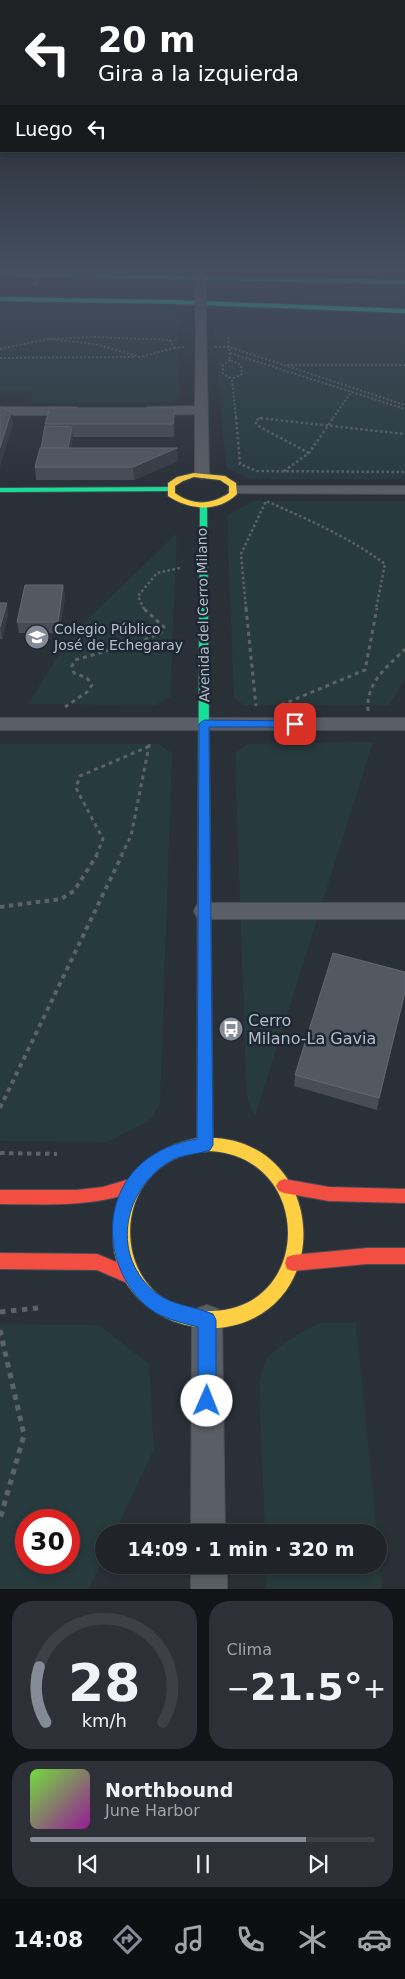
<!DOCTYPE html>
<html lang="es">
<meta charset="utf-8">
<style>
:root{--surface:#20242a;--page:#2d3036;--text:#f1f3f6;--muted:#a2a4a8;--line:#3d4147;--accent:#848b96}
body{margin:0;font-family:"DejaVu Sans",sans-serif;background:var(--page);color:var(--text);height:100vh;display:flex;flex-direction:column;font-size:19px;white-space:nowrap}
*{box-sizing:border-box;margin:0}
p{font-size:16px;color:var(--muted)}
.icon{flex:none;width:28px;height:28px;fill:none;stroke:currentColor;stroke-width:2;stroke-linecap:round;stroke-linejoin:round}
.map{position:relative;height:1589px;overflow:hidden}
.panel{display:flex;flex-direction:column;gap:12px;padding:12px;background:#121417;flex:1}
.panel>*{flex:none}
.top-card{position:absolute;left:0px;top:0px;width:405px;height:152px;box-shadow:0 2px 8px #0003,0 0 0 1px var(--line);background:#202124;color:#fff;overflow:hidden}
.speed{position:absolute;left:15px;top:1509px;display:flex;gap:10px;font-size:25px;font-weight:700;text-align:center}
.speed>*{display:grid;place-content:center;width:65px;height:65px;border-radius:50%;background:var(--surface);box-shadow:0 2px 8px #0003,0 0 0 1px var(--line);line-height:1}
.speed .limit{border:8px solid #d22;background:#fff;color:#111}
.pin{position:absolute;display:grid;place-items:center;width:42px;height:42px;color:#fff;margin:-21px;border-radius:10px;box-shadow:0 2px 8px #0006}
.me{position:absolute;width:55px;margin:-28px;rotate:1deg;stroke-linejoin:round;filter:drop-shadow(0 0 4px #0008)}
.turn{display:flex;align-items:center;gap:18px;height:105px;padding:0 15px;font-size:22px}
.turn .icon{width:65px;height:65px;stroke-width:2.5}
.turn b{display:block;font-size:35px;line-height:42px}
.then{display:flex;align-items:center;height:48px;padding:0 15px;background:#0003;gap:10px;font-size:19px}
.big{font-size:38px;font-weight:800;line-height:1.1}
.panel .tile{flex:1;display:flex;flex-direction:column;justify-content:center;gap:8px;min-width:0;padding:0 18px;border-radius:20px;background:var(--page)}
.panel .dial{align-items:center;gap:0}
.dial svg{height:130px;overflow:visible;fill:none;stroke:var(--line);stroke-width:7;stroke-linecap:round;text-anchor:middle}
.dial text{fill:var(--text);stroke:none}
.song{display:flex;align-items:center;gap:15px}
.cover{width:60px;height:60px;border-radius:8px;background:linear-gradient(135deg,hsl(100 70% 55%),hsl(300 70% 35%))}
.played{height:5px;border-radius:2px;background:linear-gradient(90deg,var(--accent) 80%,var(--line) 80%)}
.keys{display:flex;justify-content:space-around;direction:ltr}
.heat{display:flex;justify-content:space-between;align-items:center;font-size:28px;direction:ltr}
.panel .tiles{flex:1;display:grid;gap:12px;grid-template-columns:1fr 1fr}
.tile:last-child{grid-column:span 2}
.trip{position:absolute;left:95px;top:1524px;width:292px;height:50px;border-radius:25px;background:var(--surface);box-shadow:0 2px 8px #0003,0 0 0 1px var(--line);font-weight:800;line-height:50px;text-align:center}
.dock{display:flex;height:80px;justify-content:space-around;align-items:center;background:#0d0e11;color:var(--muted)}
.dock .icon{width:35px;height:35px}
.dock .active{color:var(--accent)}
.dock b{font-size:22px;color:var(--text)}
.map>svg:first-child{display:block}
.green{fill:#273a3e;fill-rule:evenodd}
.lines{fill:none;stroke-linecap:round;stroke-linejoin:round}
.lane-casing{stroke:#484c55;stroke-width:2}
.street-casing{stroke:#484c55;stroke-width:2}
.fast-casing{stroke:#484c55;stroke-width:2}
.slow-casing{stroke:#484c55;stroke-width:2}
.jam-casing{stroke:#484c55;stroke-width:2}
.path-far4{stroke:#5c6268;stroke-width:2;stroke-dasharray:2 2;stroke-linecap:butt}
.path-far3{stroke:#5c6268;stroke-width:2.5;stroke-dasharray:2.5 2.5;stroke-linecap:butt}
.path-far2{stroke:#5c6268;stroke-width:3;stroke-dasharray:4 4;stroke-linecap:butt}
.path-far1{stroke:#5c6268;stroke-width:4;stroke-dasharray:4.5 4.5;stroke-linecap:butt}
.path{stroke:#5c6268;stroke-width:5;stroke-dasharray:5.5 5.5;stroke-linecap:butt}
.lane{fill:#5a5e66;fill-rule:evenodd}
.street{fill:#5a5e66;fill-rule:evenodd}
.fast{fill:#16e098;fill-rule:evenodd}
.slow{fill:#ffcf43;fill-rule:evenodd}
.jam{fill:#f24e42;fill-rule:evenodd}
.street-bridge-casing{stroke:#484c55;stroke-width:12;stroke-linecap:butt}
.street-bridge{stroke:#5a5e66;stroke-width:11}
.wall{fill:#474c55}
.shaded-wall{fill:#373c44}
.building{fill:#535861;stroke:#626872}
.route{fill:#1a73e8;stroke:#114b97}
.labels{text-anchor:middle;stroke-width:5;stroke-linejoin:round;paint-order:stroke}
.street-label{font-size:14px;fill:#b4bcc9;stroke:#1d2633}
.poi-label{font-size:14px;fill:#b4bcc9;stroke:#1d2633;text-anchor:start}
.near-poi-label{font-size:16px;fill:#b4bcc9;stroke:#1d2633;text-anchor:start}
</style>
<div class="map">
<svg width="405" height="1589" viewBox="0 0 405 1589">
<rect width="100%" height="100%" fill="#2a3038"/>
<path class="green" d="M0,304L177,308L180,399L172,402L31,403L33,391H0Z
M214,330L405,333V479H249L226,467Z
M253,501H405V679L389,705H244L234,698L227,516Z
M177,533L170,697L156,705L28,704L59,654L88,619Z
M373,742L255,1116L248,1101L246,1081L235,753L248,744Z
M0,744H159L172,753L160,1104L151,1119L108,1142L0,1141Z
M320,1323H356L377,1532H265L259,1384C261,1375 263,1362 270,1355C279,1346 308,1327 320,1323Z
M0,1324L99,1325L149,1364L154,1449L115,1532H104V1557L89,1589H0ZM26,1520H69V1562H26Z
M379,1553L382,1589H267L266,1565H379Z"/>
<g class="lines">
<defs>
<path id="lane" d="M37,273L41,274L36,285H32Z"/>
<path id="street" d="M201,318L206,321L209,475L202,479L195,475V414L148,415L142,411L148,407L195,406L196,321Z
M0,407H76L82,411L76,415H0Z
M235,486H405V494L230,493L228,490Z
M0,718H405V730H0Z
M205,903H405V919H205L197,917L194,911L197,905Z
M207,1305L218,1309L222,1320L225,1532H191L192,1320L196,1309Z
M191,1565H227V1589H191Z"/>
<path id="fast" d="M0,272L405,280V284L0,276Z
M0,297L174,300L405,309V313L174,304L0,301Z
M173,487L174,489L170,491L0,492V488Z
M200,504L207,506L210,845L208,848H200L198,845Z"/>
<path id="slow" d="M194,473L225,476L236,483L237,494C218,513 189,510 168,496V483L177,477ZM194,477L220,480L229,486V493C211,505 193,506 175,493V486L183,481Z
M200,1138C329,1131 340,1316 218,1328C202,1329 187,1326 173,1321C79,1283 101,1152 200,1138ZM209,1151C314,1156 314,1309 211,1311C106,1314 101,1156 209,1151Z"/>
<path id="jam" d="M204,841L208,842L210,845L213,1145L210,1150L205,1152L200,1150L197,1145L198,845L200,842Z
M133,1178L138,1180L141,1185L138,1190C94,1208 47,1204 0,1204V1190H77L103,1187Z
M284,1179L329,1187L405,1189V1203L329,1201L284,1193L279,1191L276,1186L279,1181Z
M367,1248H405V1264H367L293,1271L287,1269L285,1263L287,1257L293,1255Z
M0,1253L97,1254L138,1271L140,1277L138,1283L132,1285L97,1270L0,1269Z"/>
</defs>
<use href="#lane" class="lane-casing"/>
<use href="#street" class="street-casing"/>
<use href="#fast" class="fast-casing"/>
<use href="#slow" class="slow-casing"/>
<use href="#jam" class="jam-casing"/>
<path class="path-far4" d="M94,337L170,340L174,348L140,357L95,344L48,339Z
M228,337L230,360L241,365L242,374L232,379L236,418
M215,347H229L405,405
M174,348L186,347
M0,349L48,339
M230,353L405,409
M0,358L135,357
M230,360L223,365V374L232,379
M287,365H405
M259,418H262
M333,418L352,391"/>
<path class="path-far3" d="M236,417L240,464L257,471L405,472
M309,453L260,427L255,422L259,418L405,434
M284,471L309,453L334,417
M144,609L138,596L157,573L180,568
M246,609L241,554L266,501C307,519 349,537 385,564L376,609"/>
<path class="path-far2" d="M246,608L256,706
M281,705L365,670L377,608
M65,707L87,692L92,685L87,678L74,673L72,666L75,660L142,641L163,632L164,627L143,608
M368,711C366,682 386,668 405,649
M96,856L103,839L76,788L80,776L150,746
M121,856L131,836L150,741"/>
<path class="path-far1" d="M0,907L61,899L74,891L97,855
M0,1108L122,855
M0,1153L57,1154"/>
<path class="path" d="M0,1312L38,1308
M0,1330L24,1435L0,1519"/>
<use href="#lane" class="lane"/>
<use href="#street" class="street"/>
<use href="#fast" class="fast"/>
<use href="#slow" class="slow"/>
<use href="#jam" class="jam"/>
<defs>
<path id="street-bridge" d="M200,270L201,321"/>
</defs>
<use href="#street-bridge" class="street-bridge-casing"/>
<use href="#street-bridge" class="street-bridge"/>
</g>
<path class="wall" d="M175,408V421L174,437H73L71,448H177L178,461L134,480H36L35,467L41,448L45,424Z
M63,585L65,597L59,633H19L17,622Z
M0,603L8,614L2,639H0Z
M405,972L377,1110L294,1086L295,1075Z"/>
<path class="shaded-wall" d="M175,408V421L174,437L173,424Z
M11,412L13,425L0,467V448Z
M72,427L73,437L68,461V451Z
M177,448L178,461L134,480L133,467Z
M63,585L65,597L59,633L58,622Z
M7,603L8,614L2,639L0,627Z
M405,992V994L377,1110L379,1098Z"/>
<path class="building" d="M0,407L11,412L0,448Z
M50,408H175L173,424H45Z
M45,426L72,427L68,448H41Z
M40,448H177L133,467H35Z
M25,585H63L58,622H17Z
M0,603H7L0,627Z
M333,953L405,972V992L379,1098L295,1075Z"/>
<linearGradient id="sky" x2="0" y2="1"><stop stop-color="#171a1f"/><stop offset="0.55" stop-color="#444e5e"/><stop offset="1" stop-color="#444e5e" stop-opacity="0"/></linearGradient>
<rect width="405" height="493" fill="url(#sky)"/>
<path class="route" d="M204,720L295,721L300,724L295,727H209L213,1145L210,1150C196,1155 180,1154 167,1163C122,1193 111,1257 156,1293C174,1306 194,1306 213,1314L216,1320V1401L213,1407L207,1410L200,1407L198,1401V1327C179,1322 158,1318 143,1303C105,1266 100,1200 142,1163C157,1150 177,1142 197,1139L199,724Z"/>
<defs>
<symbol id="school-disc" viewBox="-11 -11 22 22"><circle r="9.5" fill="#848b96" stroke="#1d2633"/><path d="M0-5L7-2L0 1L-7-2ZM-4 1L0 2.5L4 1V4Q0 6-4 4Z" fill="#fff"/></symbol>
<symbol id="bus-disc" viewBox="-11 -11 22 22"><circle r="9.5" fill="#848b96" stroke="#1d2633"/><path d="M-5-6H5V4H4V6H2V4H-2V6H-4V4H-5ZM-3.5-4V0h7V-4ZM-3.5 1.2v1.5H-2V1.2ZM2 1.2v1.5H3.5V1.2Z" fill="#fff"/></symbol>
</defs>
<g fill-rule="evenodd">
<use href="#school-disc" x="23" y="623" width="28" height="28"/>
<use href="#bus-disc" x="217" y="1015" width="28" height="28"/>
</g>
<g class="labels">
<g class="street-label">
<text transform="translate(203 615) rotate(-91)" y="5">Avenida del Cerro Milano</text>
</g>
<g class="poi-label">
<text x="54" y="634">Colegio Público<tspan x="54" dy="16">José de Echegaray</tspan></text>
</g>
<g class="near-poi-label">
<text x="248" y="1026">Cerro<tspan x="248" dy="18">Milano-La Gavia</tspan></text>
</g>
</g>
</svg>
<div class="speed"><div class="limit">30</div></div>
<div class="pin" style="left:295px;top:724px;background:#d93025"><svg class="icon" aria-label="arrive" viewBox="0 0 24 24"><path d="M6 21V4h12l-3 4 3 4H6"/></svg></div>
<svg class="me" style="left:207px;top:1401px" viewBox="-20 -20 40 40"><circle r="19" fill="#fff"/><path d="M0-13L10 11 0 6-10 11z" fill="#1a73e8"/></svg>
<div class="trip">14:09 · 1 min · 320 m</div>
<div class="top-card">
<div class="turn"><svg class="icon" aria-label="left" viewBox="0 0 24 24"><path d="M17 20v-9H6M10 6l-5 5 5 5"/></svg><div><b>20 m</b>Gira a la izquierda</div></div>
<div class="then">Luego<svg class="icon" aria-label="left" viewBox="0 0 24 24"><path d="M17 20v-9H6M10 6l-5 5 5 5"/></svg></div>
</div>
</div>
<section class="panel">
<div class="tiles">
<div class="tile dial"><svg viewBox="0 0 100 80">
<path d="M14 69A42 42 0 1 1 86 69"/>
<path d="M14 69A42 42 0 0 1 10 35" stroke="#848b96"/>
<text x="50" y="56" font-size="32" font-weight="700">28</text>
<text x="50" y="72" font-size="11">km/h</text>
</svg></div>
<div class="tile"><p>Clima</p>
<div class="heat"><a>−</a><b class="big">21.5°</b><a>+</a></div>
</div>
<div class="tile">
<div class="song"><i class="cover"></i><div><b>Northbound</b><p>June Harbor</p></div></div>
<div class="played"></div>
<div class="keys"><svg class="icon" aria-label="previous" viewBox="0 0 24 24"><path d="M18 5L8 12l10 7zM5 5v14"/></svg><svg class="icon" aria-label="pause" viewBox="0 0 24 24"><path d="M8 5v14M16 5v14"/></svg><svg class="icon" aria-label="next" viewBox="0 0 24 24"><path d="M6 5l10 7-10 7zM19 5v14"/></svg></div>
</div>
</div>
</section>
<nav class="dock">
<b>14:08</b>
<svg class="icon active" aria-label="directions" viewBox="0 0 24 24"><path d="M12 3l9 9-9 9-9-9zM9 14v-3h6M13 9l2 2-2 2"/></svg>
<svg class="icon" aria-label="music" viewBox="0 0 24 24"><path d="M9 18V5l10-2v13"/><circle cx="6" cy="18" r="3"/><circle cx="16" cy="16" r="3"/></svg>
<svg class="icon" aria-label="phone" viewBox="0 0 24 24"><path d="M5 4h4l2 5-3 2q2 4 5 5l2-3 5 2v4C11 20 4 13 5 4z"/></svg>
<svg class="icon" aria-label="climate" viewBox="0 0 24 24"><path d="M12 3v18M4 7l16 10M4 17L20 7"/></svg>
<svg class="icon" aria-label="car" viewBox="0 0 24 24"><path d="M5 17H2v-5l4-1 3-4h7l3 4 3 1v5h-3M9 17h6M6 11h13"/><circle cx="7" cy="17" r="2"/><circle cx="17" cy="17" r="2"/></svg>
</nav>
